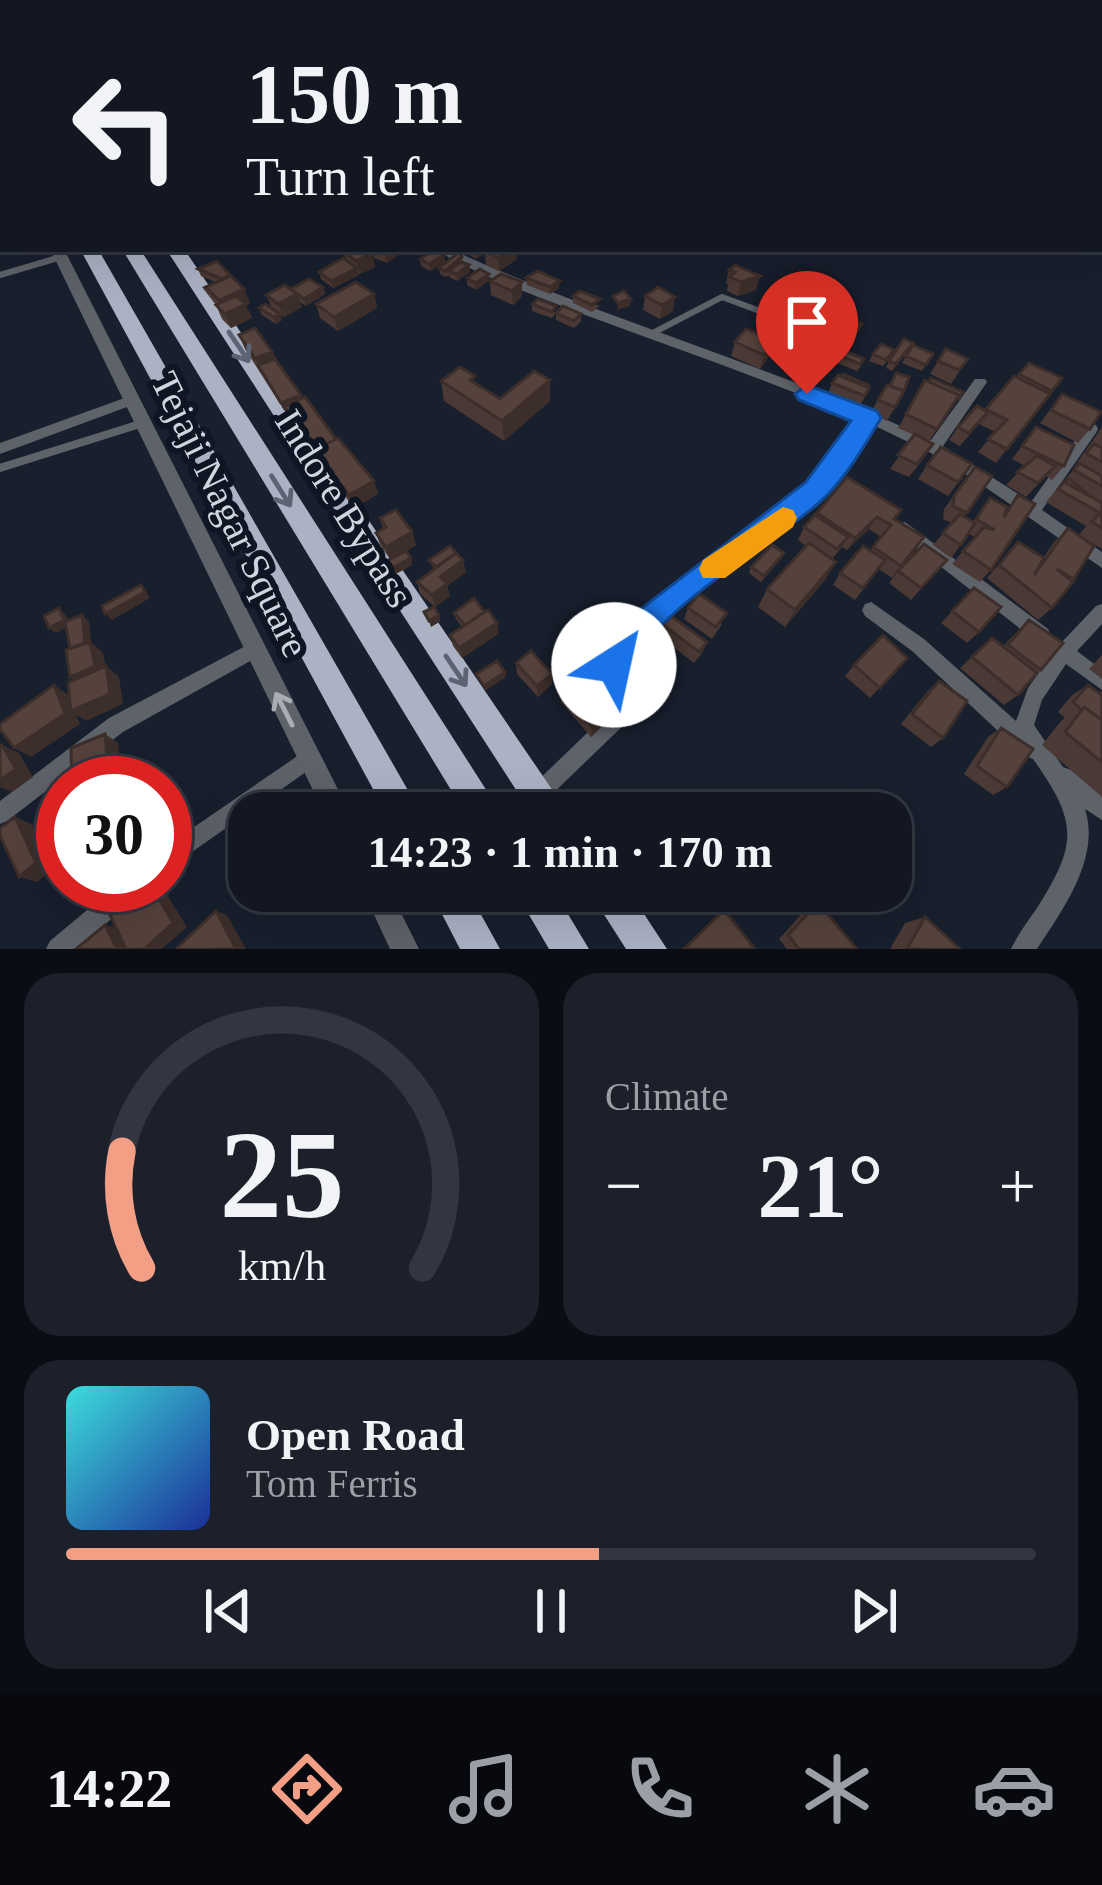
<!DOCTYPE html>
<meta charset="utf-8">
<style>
:root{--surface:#121722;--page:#1b202a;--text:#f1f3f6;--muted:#9c9fa5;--line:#313640;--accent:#f39f85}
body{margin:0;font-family:"Times New Roman",serif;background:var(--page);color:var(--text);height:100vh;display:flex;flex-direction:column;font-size:45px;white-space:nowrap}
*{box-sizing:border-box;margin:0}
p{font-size:39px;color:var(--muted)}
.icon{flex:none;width:66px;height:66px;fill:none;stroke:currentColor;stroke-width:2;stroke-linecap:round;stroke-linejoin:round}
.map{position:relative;height:949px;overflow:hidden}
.side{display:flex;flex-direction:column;gap:24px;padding:24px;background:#0a0d13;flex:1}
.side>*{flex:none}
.hud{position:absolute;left:0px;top:0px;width:1104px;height:252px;box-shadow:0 12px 48px #0002,0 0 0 3px var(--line);background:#121722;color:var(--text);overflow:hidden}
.speed{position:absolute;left:36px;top:756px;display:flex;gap:24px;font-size:60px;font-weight:700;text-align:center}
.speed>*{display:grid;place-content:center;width:156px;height:156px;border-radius:50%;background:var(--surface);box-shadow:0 12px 48px #0002,0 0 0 3px var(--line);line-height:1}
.speed .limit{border:18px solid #d22;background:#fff;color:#111}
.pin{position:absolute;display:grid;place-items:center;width:102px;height:102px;color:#fff;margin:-123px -51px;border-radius:50% 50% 50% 0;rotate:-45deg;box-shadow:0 0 12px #0007}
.pin .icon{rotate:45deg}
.me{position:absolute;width:132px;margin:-66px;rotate:35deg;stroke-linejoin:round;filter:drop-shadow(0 0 9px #0008)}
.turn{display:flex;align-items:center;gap:42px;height:252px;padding:0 48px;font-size:54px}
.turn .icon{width:156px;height:156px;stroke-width:2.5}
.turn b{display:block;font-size:84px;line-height:102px}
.big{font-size:90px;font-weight:700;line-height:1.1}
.side .card{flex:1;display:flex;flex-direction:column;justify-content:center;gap:18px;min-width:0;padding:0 42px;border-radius:36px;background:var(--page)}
.side .dial{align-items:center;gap:0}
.dial svg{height:312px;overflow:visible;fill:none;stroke:var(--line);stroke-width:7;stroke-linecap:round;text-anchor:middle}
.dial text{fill:var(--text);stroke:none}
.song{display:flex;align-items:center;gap:36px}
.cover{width:144px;height:144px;border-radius:18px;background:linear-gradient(135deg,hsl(180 70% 55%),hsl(230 70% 35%))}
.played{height:12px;border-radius:6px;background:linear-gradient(90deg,var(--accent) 55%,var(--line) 55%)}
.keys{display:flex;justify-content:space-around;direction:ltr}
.heat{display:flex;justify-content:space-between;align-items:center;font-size:66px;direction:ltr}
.side .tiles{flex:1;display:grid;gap:24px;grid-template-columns:1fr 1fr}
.card:last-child{grid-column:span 2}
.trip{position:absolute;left:228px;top:792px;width:684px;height:120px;border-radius:36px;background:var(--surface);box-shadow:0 12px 48px #0002,0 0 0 3px var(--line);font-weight:700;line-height:120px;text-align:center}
.menu{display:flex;height:192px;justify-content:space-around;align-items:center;background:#07090e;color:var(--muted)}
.menu .icon{width:84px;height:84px}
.menu .selected{color:var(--accent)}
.menu b{font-size:54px;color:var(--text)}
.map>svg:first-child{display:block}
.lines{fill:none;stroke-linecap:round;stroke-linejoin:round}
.service-far1{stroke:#5e6269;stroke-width:6}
.service{stroke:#5e6269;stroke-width:8}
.minor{fill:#5e6269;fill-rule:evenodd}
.tertiary{fill:#5e6269;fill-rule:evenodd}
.trunk{fill:#aab2c4;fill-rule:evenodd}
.wall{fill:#4a3934}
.shaded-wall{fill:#3c2e2a}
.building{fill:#56423c;stroke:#3c2e2a;stroke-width:3}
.oneway{stroke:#5c6474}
.oneway2{stroke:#a8adb6}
.route{fill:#1a73e8;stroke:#114b97;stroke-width:3}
.slow{fill:#f59e0b}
.labels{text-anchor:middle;stroke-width:12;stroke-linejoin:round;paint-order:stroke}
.street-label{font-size:39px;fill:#d0d6df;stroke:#0f1623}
</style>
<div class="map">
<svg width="1102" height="949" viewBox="0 0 1102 949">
<rect width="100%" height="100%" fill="#181f2d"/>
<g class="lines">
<path class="service-far1" d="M0,275L61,257
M649,335L722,297L817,332
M132,426L140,424"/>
<path class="service" d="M0,468L140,424"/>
<path class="minor" d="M417,0H423L421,3H415Z
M452,0H460L457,3H449Z
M435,249H450C607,321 775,366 931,440L975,379H985L987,382L985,385L943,446L1031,502L1086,425H1096L1098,429L1096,433L1042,510L1102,552V568L972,478L929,452L871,424L805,509L635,641L623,665L632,713L629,720L545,801L538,804L531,801L528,794L531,787L612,709L605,665L623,629L795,501L860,419C768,380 674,348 580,313C537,296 473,274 435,249Z
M130,396L135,398L137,401L135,404L0,454V443Z
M905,522L1048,629L1051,635L1048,641L1042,643L1036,641L899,534L897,529L899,524Z
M871,602L924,639L1016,721L1028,688L1053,652L1055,644L1062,642L1096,606L1102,604V624L1077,651L1102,670V690L1066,664L1042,700L1034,725L1063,767L1071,770L1102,796V820L1085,809C1101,858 1062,911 1037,949H1011C1018,934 1028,921 1037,908C1079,842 1077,821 1033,759L1025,756L912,651L865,616L862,610L865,604Z
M253,642L259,644L262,650L259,656L123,732L7,821L0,824V801L109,718Z
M309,748L316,751L319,758L316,765L165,871V847Z
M117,885H145L142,893L76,949H46L50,941Z"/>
<path class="tertiary" d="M0,135H3V146H0Z
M50,249H64L350,813H324Z
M363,891H390L419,949H390Z"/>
<path class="trunk" d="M0,0H7L9,3L0,5Z
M0,35L3,36V47L0,46Z
M0,83L3,84V97L0,96Z
M80,249H98L421,813H386Z
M122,249H140L501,813H465Z
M166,249H184L568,813H531Z
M430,891H468L500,949H460Z
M515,891H554L589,949H549Z
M589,891H629L667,949H626Z"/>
</g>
<path class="wall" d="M372,249H407L387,263L374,258Z
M464,249H516L517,259L499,271L486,265L485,253L476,259L464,252Z
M344,252L372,253L375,267L360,274L358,273L359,275L333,288L321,279L319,272L346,261Z
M444,255L445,262L430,271L421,266L420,259Z
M462,257L463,262L470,272L457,281L449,277V275L446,277L440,274L439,268Z
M735,265L756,290L738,296L727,291L728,284L726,283L729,270Z
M198,269L231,276L244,289L250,303L246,305L252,318L231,328L222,319L216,305L202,287L215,282L201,276Z
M480,269L476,290L467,285V278Z
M501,274L522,296L513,305L491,295L490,281Z
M526,278L559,288L550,294L527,285Z
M323,287L325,294L306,306L300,302L302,307L284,317L280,315L282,320L276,324L262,315L259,308H272L266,295L291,289Z
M775,291L837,305L832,318L825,327L771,305Z
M374,294L377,308L338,331L320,318L316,304Z
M573,296L600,306L592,312L573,303Z
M645,296L673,311L660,319L643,310Z
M532,304L556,313L552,318L532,311Z
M556,313L581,314V321L574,328L556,320Z
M828,328L855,338L846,351L861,366L857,371L835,362L842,350L823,342Z
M239,335L272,352L302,398L374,481L378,494L354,508L315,457L312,450L315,449L284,410L245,349Z
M775,341L770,355L760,369L731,356L735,342Z
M913,343L892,371L886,368L889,361Z
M913,345L933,354L922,371L902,363Z
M873,354L890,357L883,366L869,361Z
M968,359L951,384L930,374L938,361Z
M1029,363L1062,378L996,463L978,452L995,432L979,424L960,446L949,440L958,427L986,410Z
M925,380L963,392L929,441L925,457L909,477L890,469L914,435L898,428Z
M441,381L476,384L500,399L550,401L504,441L444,401Z
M832,383L867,387L869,388L858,410L827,397Z
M1062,394L1090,429L1078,443L1040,423Z
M902,395L887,421L870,413L878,400Z
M1036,427L1064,466L1052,480L1046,476L1026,497L1006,485L1025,466L1012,459Z
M1102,427V514L1100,516L1102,515V549L1079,535L1086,526L1046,502L1075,468L1074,467Z
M972,464L948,496L918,479L927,465Z
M975,467L992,476L964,516L973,521L990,498L1007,509L1018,495L991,570L980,582L952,564L975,537L969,534L951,558L933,545L952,523L943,519L944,509Z
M847,477L901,510L895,520L924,537L892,578L879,569L855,600L833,585L840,573L870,551L881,537L869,529L847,550L842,547L832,559L836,562L825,580L785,627L758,607L767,589L806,546L798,540L804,527Z
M380,518L412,532L416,545L397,556L411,558L412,565L392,576L385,562L390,559L380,545L376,533L383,529Z
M1068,528L1074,579L1052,608L1038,620L987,578L1018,542L1043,558L1055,541Z
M784,553L781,559L761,582L749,573L751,567Z
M429,560L466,572L447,586L450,596L435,607L420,594L417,582L434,569Z
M947,560L911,600L889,583L898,571Z
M974,588L979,632L967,643L941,623Z
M688,608L722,624L712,639L684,619Z
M484,612L497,623L498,634L462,658L453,646L450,635L462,627L456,619L454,613Z
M1029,620L1041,670L1018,695L1004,705L960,668L992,638L1003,646Z
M663,625L707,642L702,653L694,663L660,637Z
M1102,655V679L1089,669Z
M907,658L870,698L845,676L854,665Z
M516,663L552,674V684L538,697L517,674Z
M939,681L943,738L931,747L901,724L927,692Z
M1088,685L1099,693L1102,691V797L1042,745L1061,721L1065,718L1058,712L1072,695Z
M561,692L619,701L601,715V727L591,737L561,702Z
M1001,728L1007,787L993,795L964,774L988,737Z
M818,903L857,949H787L779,939L808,907Z
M925,917L960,949H890L905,923Z"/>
<path class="shaded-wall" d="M49,0H99L109,1L110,3H66L61,0L62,3H50Z
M435,0H454L447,3H435Z
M384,249H407L387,263Z
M475,249H492L476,259Z
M511,249H516L517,259L499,271L498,258Z
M372,253L375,267L360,274L356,261Z
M444,255L445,262L430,271L429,264Z
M469,265L470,272L457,281V274Z
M357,268L359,275L333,288L331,281Z
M489,274V281L476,290L475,283Z
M760,276L756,290L738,296L741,282Z
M560,281L559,288L550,294V287Z
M522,282V296L513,305L512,291Z
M323,287L325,294L306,306L304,299Z
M244,289L250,303L246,305L252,318L231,328L219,300Z
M297,294L302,307L284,317L278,304Z
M374,294L377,308L338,331L334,317Z
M675,297L673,311L660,319L662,305Z
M631,299L630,306L617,310L618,303Z
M280,314L282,320L276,324L274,317Z
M775,341L770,355L760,369L764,355Z
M272,352L277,365H258L261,372L255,358Z
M550,380V401L504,441L502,421Z
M301,395L303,401L284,410L281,403Z
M374,481L378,494L354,508L349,495Z
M877,517L869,529L847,550L855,538Z
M412,532L416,545L390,560L386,547Z
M411,558L412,565L392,576L390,569Z
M463,560L466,572L447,586L450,596L435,607L432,595L440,577Z
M836,562L825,580L785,627L795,610Z
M141,585L150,598L112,620L105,614Z
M59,608L65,614L71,625L56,633L49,628Z
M82,615L89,621L91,642L103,653L107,672L106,666L119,677L123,704L86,721L76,715L80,724L31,757L14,748L54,685L69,695L84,687L70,677Z
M439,615L441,621L431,627L429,621Z
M497,623L498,634L462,658L459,648Z
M505,672L506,677L485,691L484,686Z
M552,674V684L538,697L537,686Z
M621,691L619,701L594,720L596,710Z
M603,717L601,727L591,737L592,727Z
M105,734L118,743L122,783H109Z
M2,745L19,753L33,777L12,792L0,787Z
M15,817L32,824L53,869L37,882L19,877Z
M76,885H98L89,893L72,888Z
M151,885H161L187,927L162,949H144Z
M216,911L227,915L246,949H236Z
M105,925L121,928L131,949H117Z"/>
<path class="building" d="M61,0H92L80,3H66Z
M350,249H366L372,253L356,261L344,252Z
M488,249H511L498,258L485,251Z
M434,250L444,255L429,264L420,259Z
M459,252L462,257L445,271L439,268Z
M343,258L357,268L331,281L319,272Z
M217,261L230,275L222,279L198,269Z
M461,262L469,265L457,274L448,271Z
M735,265L760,276L741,282L730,277L735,272L729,270Z
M480,269L489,274L475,283L467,278Z
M538,271L560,281L550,287L526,278Z
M501,274L522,282L512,291L490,281Z
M231,276L244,289L219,300L206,287Z
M309,279L323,287L304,299L291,289Z
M356,282L374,294L334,317L316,304Z
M783,283L837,305L831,313L775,291Z
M285,285L297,294L278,304L266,295Z
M658,287L675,297L662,305L645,296Z
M580,291L600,299L592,305L573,296Z
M624,291L631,299L618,303L613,296Z
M236,296L246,304L225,314L216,305Z
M538,299L556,306L552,312L532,304Z
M265,304L280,314L274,317L259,308Z
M563,306L581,314L574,321L556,313Z
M838,315L862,324L852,338L828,328Z
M255,328L272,352L255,358L239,335Z
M746,329L775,341L764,355L735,342Z
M904,339L913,343L896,364L889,361Z
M881,344L894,350L886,360L873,354Z
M913,345L933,354L926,365L906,356Z
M946,349L968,359L959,370L938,361Z
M842,350L864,359L860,364L838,355Z
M275,359L301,395L281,403L258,365Z
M1029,363L1062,378L1052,391L1019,374Z
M460,367L475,376L470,380L500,399L534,371L550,380L502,421L441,381Z
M896,373L909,377L904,391L890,386Z
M843,374L868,385L867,387L841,376Z
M838,375L869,388L865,396L832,383Z
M1014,376L1050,394L1007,449L988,439L1007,420L986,409Z
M931,378L963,392L959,399H957L959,395L929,382Z
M925,380L959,395L937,429L906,414Z
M887,385L904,391L895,407L878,400Z
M1062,394L1101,412L1090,429L1051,410Z
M305,397L336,439L314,450L315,455L312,450L317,448L284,407Z
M977,406L988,412L969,433L958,427Z
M1036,427L1074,445L1064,466L1022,446Z
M915,434L933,444L917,464L898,455Z
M338,438L374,481L349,495L314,450Z
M1094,444L1102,448V462L1086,453Z
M941,447L972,464L958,482L927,465Z
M1037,456L1055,466L1038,483L1017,472Z
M1079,463L1102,476V486L1074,470Z
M975,467L992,476L967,513L953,506L954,496Z
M847,477L901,510L894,519L924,537L901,566L873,547L891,525L877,517L855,538L817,513Z
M1068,478L1093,498L1065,482Z
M1064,482L1102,503V514L1058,489Z
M1018,495L1035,504L991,570L963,551L984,527L995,530L976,519L990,498L1007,507L1004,517Z
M396,510L412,532L386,547L376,533L386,527L380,518Z
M960,514L975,523L961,545L943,533Z
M815,515L848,537L837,549L804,527Z
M1098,515L1102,517V528L1092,522Z
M1068,528L1094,546L1074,579L1057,569L1073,582L1052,608L999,565L1018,542L1044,558L1034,575Z
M809,543L836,562L795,610L767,589Z
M924,544L947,560L921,588L898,571Z
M772,545L784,553L764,576L751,567Z
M450,546L459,556L456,553L436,567L429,560Z
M863,546L885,560L863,588L840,573Z
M406,551L411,558L390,569L385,562Z
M456,553L463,560L440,577L447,584L432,595L417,582Z
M141,585L145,592L105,614L102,606Z
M974,588L1001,607L979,632L952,611Z
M699,594L727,613L716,627L688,608Z
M474,598L484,612L465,625L454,613Z
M434,607L439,615L429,621L424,612Z
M59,608L64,620L49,628L44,616Z
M488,610L497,623L459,648L450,635Z
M82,615L85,643L70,648L65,622Z
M671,616L707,642L699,652L663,625Z
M1029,620L1063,643L1041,670L1008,645Z
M883,635L907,658L880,688L854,665Z
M992,638L1037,673L1018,695L972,657Z
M90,642L95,666L70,677L66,650Z
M531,651L552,674L537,686L516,663Z
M497,661L505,672L484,686L476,674Z
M599,665L621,691L596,710L603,717L592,727L561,692Z
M106,666L110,694L71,711L68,683Z
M939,681L967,701L943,738L912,714Z
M54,685L65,714L14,748L0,729V724Z
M1088,685L1102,695V720L1084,707L1082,710L1073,702Z
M1084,707L1102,720V762L1065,732Z
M1001,728L1033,749L1007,787L977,766Z
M105,734L109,783H72L71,748Z
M2,745L16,769L0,780V746Z
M15,817L36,863L19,877L0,835V828Z
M63,843V870L53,851Z
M121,885H151L173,923L144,949H126L103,900Z
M818,903L857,949H799L788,935Z
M724,910L755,949H684Z
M216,911L236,949H178L177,948Z
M925,917L960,949H907Z
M105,925L117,949H76Z"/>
<defs><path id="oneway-shaft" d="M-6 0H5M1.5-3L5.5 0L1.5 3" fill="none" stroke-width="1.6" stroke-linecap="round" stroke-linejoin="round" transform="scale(3)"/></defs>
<g class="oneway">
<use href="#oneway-shaft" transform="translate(239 347) rotate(56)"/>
<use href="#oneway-shaft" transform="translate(281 491) rotate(58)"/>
<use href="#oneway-shaft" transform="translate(456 671) rotate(56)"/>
</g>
<use class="oneway2" href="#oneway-shaft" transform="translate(284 709) rotate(-117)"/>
<path class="route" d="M807,385L877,411L881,418C865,445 844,481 820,502C761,553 657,605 626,676L614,681L603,676L598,665L611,632L806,482L851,421L799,400L795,394Z"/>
<path class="slow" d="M783,507L793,510L797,518L793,527L725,578H703L699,569L703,560Z"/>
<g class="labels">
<g class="street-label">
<text transform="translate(345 508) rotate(58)" y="14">Indore Bypass</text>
<text transform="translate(231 514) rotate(64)" y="14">Tejaji Nagar Square</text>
</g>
</g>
</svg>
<div class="speed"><div class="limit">30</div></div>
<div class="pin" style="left:807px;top:394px;background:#d93025"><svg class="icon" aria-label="arrive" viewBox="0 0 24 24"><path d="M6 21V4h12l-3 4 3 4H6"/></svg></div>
<svg class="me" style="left:614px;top:665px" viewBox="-20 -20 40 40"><circle r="19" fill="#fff"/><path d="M0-13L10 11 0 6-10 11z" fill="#1a73e8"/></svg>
<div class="trip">14:23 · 1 min · 170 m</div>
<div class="hud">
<div class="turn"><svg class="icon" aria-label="left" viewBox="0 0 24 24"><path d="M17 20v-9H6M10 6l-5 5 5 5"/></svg><div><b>150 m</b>Turn left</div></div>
</div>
</div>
<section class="side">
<div class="tiles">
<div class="card dial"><svg viewBox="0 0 100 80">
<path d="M14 69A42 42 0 1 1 86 69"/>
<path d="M14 69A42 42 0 0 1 9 39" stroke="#f39f85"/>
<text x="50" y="56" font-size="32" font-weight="700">25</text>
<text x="50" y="72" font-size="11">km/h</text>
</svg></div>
<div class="card"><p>Climate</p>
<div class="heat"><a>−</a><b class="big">21°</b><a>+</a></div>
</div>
<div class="card">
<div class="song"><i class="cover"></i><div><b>Open Road</b><p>Tom Ferris</p></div></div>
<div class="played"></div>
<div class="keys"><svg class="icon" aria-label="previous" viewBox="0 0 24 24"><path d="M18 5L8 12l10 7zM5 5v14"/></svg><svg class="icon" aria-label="pause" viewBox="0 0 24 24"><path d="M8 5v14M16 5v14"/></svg><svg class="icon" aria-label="next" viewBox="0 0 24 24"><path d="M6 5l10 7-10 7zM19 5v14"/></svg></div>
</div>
</div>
</section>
<nav class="menu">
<b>14:22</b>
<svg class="icon selected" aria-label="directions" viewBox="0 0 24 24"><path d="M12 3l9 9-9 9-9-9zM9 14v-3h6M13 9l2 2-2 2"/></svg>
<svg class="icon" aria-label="music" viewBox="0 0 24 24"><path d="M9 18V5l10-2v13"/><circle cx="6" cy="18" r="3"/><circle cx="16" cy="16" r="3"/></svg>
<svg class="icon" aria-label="phone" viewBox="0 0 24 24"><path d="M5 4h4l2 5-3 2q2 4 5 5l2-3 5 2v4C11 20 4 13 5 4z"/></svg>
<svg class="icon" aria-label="climate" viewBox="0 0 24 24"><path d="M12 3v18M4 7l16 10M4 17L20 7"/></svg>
<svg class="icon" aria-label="car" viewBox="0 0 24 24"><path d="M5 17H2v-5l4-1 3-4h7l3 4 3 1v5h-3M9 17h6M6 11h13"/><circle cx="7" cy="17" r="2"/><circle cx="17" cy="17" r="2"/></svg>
</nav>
